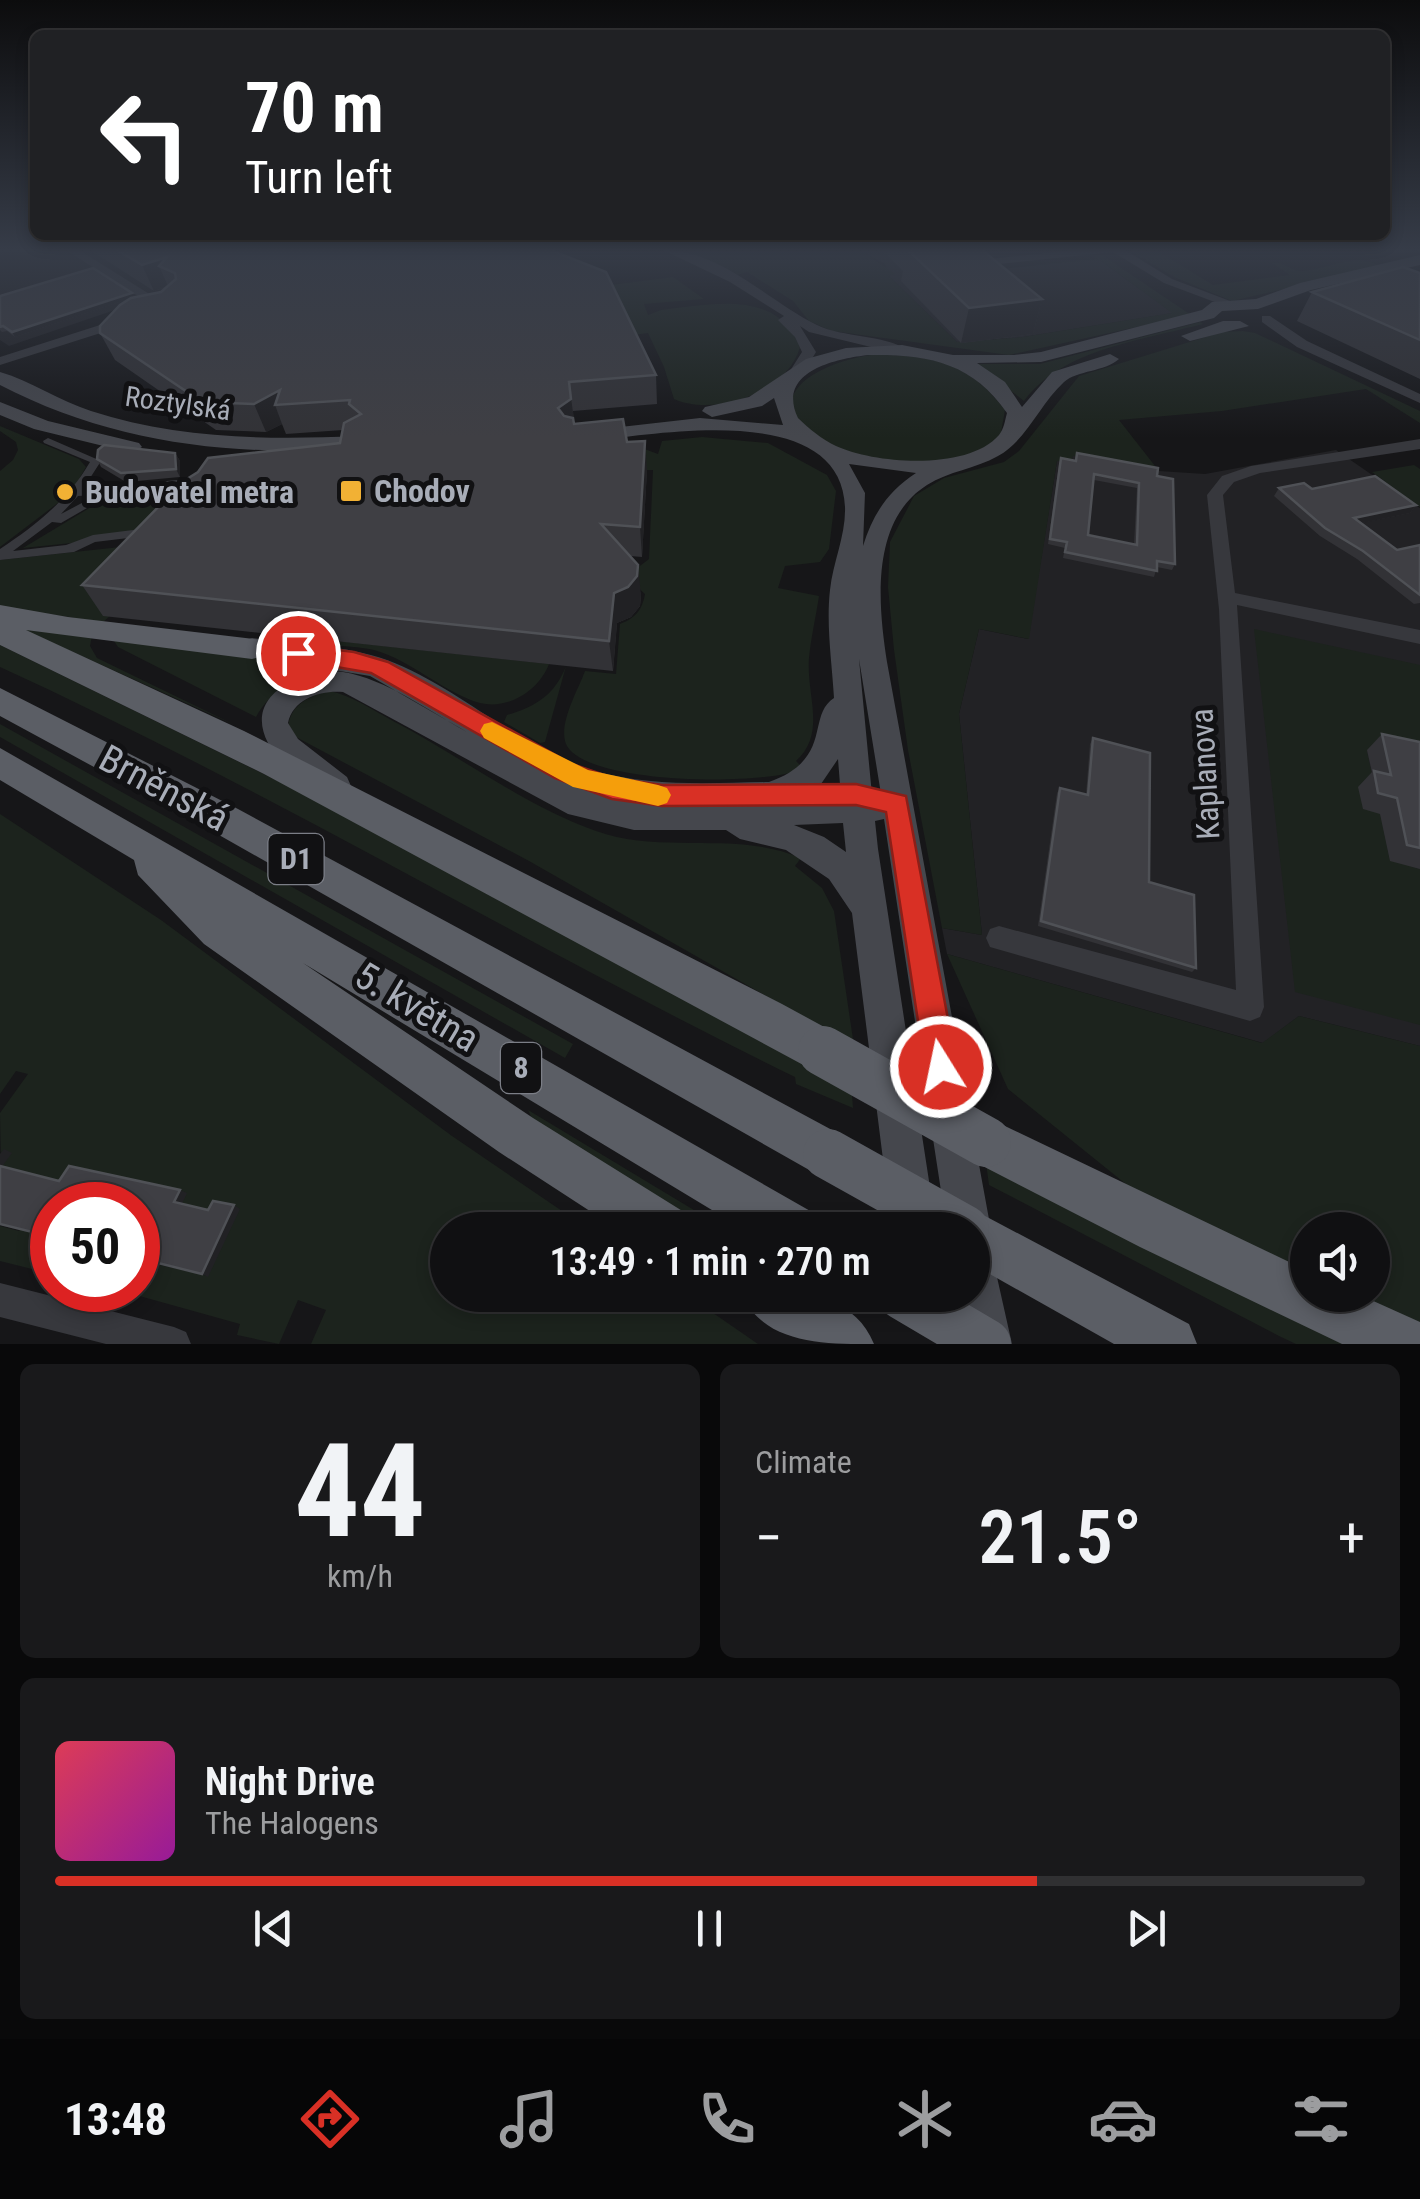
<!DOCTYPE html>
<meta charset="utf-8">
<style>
:root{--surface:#101012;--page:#19191b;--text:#f1f3f6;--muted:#9c9d9f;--line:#303032;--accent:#d93025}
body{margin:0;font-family:"Roboto Condensed",sans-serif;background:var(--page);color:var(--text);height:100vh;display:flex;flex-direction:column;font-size:38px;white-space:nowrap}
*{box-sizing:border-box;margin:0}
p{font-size:32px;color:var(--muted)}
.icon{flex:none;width:55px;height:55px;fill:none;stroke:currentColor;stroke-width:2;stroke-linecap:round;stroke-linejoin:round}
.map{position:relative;height:1344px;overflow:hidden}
.sheet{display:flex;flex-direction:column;gap:20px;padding:20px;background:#09090a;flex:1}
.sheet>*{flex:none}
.guide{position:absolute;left:30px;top:30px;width:1360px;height:210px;border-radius:15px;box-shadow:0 5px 15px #0003,0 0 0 2px var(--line);background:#202124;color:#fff;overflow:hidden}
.tools{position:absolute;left:1290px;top:1212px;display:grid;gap:20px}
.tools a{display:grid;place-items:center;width:100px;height:100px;border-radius:50%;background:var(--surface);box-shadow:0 5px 15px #0003,0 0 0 2px var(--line);font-size:50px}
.speed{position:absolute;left:30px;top:1182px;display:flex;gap:20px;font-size:50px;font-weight:700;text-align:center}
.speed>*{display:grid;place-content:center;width:130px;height:130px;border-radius:50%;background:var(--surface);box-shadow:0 5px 15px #0003,0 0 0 2px var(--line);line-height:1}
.speed .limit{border:15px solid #d22;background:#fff;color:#111}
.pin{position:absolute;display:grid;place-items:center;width:85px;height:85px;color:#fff;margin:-42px;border:5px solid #fff;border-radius:50%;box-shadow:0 2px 10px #0007}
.me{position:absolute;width:110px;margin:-55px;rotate:350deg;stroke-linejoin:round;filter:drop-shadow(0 0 8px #0008)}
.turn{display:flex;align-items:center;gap:35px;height:210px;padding:0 50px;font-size:45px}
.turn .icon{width:130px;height:130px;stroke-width:2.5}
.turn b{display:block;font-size:70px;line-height:85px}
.big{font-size:75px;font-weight:600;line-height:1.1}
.sheet .widget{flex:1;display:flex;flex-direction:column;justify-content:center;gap:15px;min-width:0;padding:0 35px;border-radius:15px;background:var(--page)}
.sheet .dial{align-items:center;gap:0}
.dial b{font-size:130px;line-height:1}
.song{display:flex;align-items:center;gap:30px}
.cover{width:120px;height:120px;border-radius:15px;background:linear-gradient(135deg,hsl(350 70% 55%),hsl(300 70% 35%))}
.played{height:10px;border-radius:5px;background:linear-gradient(90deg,var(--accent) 75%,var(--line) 75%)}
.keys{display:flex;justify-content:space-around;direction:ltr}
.heat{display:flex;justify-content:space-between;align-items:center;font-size:55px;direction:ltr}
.sheet .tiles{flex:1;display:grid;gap:20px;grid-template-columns:1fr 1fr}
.widget:last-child{grid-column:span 2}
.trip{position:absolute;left:430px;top:1212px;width:560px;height:100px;border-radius:50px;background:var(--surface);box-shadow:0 5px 15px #0003,0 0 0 2px var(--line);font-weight:600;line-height:100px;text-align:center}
.tab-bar{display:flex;height:160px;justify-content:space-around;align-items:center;background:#060607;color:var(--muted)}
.tab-bar .icon{width:70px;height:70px}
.tab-bar .selected{color:var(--accent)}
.tab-bar b{font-size:45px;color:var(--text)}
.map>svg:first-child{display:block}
.built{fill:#222225}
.green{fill:#1c231d}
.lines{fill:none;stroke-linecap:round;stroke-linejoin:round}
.pedestrian{fill:#37383d;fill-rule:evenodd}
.minor{fill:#37383d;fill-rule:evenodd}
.tertiary{fill:#37383d;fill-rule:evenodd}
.secondary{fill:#45474d;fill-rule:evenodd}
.trunk{fill:#5b5e65;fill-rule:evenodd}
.trunk-bridge{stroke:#5b5e65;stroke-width:50}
.wall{fill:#323236;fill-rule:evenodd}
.shaded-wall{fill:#212124}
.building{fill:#3f3f44;stroke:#4f5156;stroke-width:2.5;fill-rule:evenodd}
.route{fill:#d93025;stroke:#8d1f18;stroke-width:2.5}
.slow{fill:#f59e0b}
.poi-dot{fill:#f2b134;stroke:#111113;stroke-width:4}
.labels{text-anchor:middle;stroke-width:10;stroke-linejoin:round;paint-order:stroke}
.far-street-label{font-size:28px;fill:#a8adb8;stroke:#111113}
.shield{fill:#111113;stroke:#7b7e86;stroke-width:2.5}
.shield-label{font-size:30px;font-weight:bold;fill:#a8adb8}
.poi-label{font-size:32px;font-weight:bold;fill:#a8adb8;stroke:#111113;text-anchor:start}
.street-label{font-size:32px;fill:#a8adb8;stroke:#111113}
.near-street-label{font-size:38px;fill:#a8adb8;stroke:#111113}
</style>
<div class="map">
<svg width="1420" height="1344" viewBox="0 0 1420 1344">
<rect width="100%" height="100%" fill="#161618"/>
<path class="built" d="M0,250H252L271,257L9,346L0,340Z
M860,250H945L972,272L1098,259L1173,313L1023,337L957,342L888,275L885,264Z
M1336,450L1420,508V1046L1299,1016L1263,1043L947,954L942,928L982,935L959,714L979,629L1028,639L1057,461L1072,455L1159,471L1205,474Z"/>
<path class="green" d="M681,250H860L895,274L889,276L957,342L1023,337L1172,313L1100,260L1022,266L1097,259L1094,256L1102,255L1191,315L1009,355L832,331L809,321L793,301L747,272L737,275Z
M1129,250H1156L1213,285L1290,275L1272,263C1284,261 1290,271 1302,271C1328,270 1357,251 1380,267L1232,301L1174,277Z
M673,277L704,299L644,304L648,315L661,310C708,305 778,288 800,347C788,393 714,417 674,399L664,367L648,333L626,336L611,285Z
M1200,322L1203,324C1143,340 1062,349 1024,401L977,364H1040Z
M1243,331L1255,333L1420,411V423L1366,389L1222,411L1119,420L1159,471L1073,456L1071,463L1057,461L1029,639L979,629L959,714L982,935L942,928L908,750L894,650L888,587L890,542L914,496L944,478L1004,462L1019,451L1079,376L1222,332Z
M871,355C930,354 969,362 1005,410L1001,433C967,476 871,466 827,443C748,401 818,362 871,355Z
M0,426L79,459L86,467L71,493L0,547V471L13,460L18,450L16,442L0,431Z
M702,437L768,443L827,475L836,491L829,549L820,562L785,566L778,588L819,596C816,617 811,637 809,658C806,695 827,733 796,761L803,768C770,787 583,785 566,744C558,724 578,690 585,671L616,674L620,624C635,618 642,611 645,594L630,580L632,572L649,559L653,470H633L639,447L658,454L662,441Z
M1414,465L1420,469V507L1372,472Z
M143,490L141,494L171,492L161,526L72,543L23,548L116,492Z
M139,545L110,616L103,622L0,607V560Z
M13,625L92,636L90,646L97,658L237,726Z
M1254,629L1420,665V763L1367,751L1390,860L1420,869V1025L1295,992Z
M291,636L549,664C539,690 509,710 480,703C444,693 413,661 374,650C350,644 310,648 291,636Z
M112,638L329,662L326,668C298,675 270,691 256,717L118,647Z
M0,645L327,805L807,1063L852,1095L853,1108L796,1084L795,1077C527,946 271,791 0,667Z
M566,666L545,742L540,743L504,722L507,715C535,707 555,695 566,666Z
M330,691C352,696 373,710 393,721C460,756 525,806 596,831C663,855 736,830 801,858L795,866L822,888L834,911L854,1046L529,861L296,737L288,725C293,703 309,696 330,691Z
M0,724L573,1044L565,1058L0,737Z
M0,814L161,920L452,1136L590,1230H448V1295H687L758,1344H311L326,1310L298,1300L279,1344L237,1335L240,1324L118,1290H138V1260L208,1276L214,1214L138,1205H52L37,1235L52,1239V1274L0,1261V1226L19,1231L51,1181L1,1168L0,1113L28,1074L16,1071L0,1094Z
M947,954L1262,1043L1299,1016L1420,1046V1326L1352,1295H1372V1230H1308L1307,1274L1137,1193L1008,1089Z
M528,1110L727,1230H697L535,1125Z
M986,1163L1349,1344H1296L1279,1336L989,1185Z"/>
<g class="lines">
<path class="pedestrian" d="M48,438L101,461L83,489L198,478L203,481L198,484L113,493L61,523L52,522L13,551L66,545L93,535L149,528L153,529V535L95,542L74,552L0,560V549C36,525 68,500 90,462L44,443L43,441ZM97,495L61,514L78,496Z"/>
<path class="minor" d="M66,250H79L159,300L149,303Z
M1076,250H1125L1172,279L1238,304L1228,307L1164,283L1113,252L989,265L983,262L989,259Z
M1262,316H1270L1307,341L1420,394V403L1297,347L1262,322Z
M125,317L131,321L129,324L0,365V357Z
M1420,439V449L1260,473L1234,482L1223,495L1235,593L1420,630V644L1237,605L1264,1007L1260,1017L1250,1021L990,947L986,938L990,929L999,926L1236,990L1219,609L1207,495L1222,476L1251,466Z
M0,1283L174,1327L186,1332L191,1344H106L0,1317Z"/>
<path class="tertiary" d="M663,250C721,250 768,301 817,325C844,338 883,334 907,350L900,354L809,332L800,326L816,352L801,377H791L788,374L802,352L795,337L778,320L784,316L730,282Z"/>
<path class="secondary" d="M1420,255V265L1311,290L1258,309L1222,311L1214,318L1041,362L977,363L1005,382L1022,407L1052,372L1110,354L1119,359C1104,372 1078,370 1064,382C1039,405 1027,440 998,456C975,469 949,471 927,485C870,521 878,604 887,662L991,1230L988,1237L1012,1344H964L956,1295H972V1230H947L884,819L875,821L878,849L933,1207L926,1222L911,1229L896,1222L889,1207L852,913L829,879L786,850L740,839L726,830H634L568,814L343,692C322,690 293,698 288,723L298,739L347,777L351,786L347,795C315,806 212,721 291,682C306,675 325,669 343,672C386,679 429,711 467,732L370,676L243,655L239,648L243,641L252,638C297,644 344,645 387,660C461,688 519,749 595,771C651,787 711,783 769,782C834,759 806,716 834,698C832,663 826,625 830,590C833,562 846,535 845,507C841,400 658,434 592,441L585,439V431L700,418L783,425L774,398L762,406L712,417L702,411L705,407L749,397L806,359L846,348L902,345L953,355H1014L1041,352L1202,310L1212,302L1256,299L1300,283ZM868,355C927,354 972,362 1007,413C1005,420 1004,429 999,435C968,471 875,464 836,446C823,440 808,428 798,418C776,372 834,359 868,355ZM849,464L916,473C888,491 873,514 863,546L865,493ZM859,659L881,794L872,795ZM838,759L841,797L826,798L821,784ZM843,823L846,852L824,837L794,825Z
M1223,321H1240L1249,326L1190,341L1181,336Z
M0,372C31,381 60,401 91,411C177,439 268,440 357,436L367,442C356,453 332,449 316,450C206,454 98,436 0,385Z
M0,402L48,421L139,443L142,447L132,453L34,429L0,415Z"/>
<path class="trunk" d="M0,605L68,617L263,640L268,648L263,656L252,659L26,630L244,731L782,1004L839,1035L846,1051L839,1067L823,1074L807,1067L264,774L0,645Z
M0,688L238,809L845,1137L853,1154L845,1171L828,1179L811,1171L212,831L0,716Z
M0,748L812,1212L820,1230H745L303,963L533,1118L684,1212L692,1230H619L499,1152L204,944L138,875L134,860L0,780Z
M986,1117L1308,1271V1295H1360L1420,1322V1344H1342L1140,1247L969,1159L961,1142L969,1125Z
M972,1209L1189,1324L1197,1344H1114L972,1264V1230H948L954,1217Z
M742,1295C793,1295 851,1288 874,1344C823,1344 765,1344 742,1295Z"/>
<path class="trunk-bridge" d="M823,1051L986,1142
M828,1154L964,1230
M903,1295L986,1344"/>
</g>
<path class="wall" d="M90,250H268L656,375L657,404L573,411L574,424L627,442L647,470L642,557L630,556L641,595L640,606L631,617L617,623L613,671L103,616L82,585L187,490L182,482L340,443L343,430L286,434L282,424L266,432L216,430L115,360L100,333L131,298L15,337L7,331L2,332L0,330V296L132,293L134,297L161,292L167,287L154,291Z
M882,250H982L1042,299L1033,334L961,343L901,281L903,271Z
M1420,273V379L1297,321L1312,292Z
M175,453L180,461V477L126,482L101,467L97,459Z
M1077,453L1157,476L1175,564L1172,570L1157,567L1154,577L1063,558L1065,548L1048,544L1059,464L1061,458L1075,461ZM1094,480L1137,488L1134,545L1088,535Z
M1279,488L1312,489L1416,505L1410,513L1361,523L1397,550L1420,545V603L1414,604L1357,559L1320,536L1274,496Z
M1382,734L1420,742V869L1390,861L1380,814L1363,809L1358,787L1372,772L1367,750Z
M1093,738L1149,882L1196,968L1192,972L1038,926L1057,793L1060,788L1086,795L1090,744Z"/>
<path class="shaded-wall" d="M167,257L159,266L168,286L154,291L142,265Z
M132,293L134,297L15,337L12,332Z
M1042,299L1033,334L961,343L969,308Z
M569,382L575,428L558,408Z
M280,390L275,405L282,424L266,432L254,404Z
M645,441L647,470L642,557L640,527Z
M175,453L180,461V477L176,469Z
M1416,505L1410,513L1348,526L1354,518Z
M638,565L641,595L640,606L631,617L617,623L613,671L609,641L614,593Z
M4,1149L12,1153L1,1168H0V1154Z
M180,1190L187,1193L181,1206L174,1202Z
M234,1205L240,1209L208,1277L202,1274Z"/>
<path class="building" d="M117,250H550L606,272L656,375L569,382L571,399L558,408L564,416L573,418L574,424L623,419L627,442L645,441L640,527L601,524L638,565L637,576L628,587L614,593L609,641L82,585L166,499L188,490L182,482L198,472L208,458L340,443L344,423L361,414L349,404L350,400L275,405L280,390L254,404L202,402L100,333V326L120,305L131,298L161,292L176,279L175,273L159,266L167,257L142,265Z
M908,250H982L1042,299L969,308Z
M1403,267L1420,273V340L1312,292Z
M93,268L132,293L12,332L3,326L0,327V296Z
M104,445L175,453L176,469L121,473L97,459L98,450Z
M1077,453L1158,468L1157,476L1173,479L1175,564L1157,561V571L1065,552L1067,542L1050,539L1061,458L1076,461ZM1094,474L1139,483L1137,545L1088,535Z
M1375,476L1416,505L1354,518L1397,550L1420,545V595L1363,551L1325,528L1279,488L1304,483L1312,489Z
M1382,734L1420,742V848L1407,845L1397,798L1378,793L1374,771L1391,775Z
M1093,738L1150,753L1149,882L1194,895L1196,968L1041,921L1060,788L1088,795Z
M0,1166L59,1181L69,1166L180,1190L174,1202L208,1210L213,1201L234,1205L202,1274L138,1258V1205H52V1237L0,1224Z"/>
<linearGradient id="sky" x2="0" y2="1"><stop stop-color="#0c0c0d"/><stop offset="0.57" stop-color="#363c48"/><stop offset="1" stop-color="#363c48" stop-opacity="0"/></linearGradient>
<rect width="1420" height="438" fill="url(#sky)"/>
<path class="route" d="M298,645L354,652L388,662L572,764L613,778L662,785L856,784L906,796L957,1067L953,1078L941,1083L930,1078L925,1067L886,812L856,805L662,806L612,799L555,778L371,673L290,659L286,653Z"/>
<path class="slow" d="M492,722L588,770L658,785L667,788L671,795L667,803L658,806L573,787L484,738L480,731L484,724Z"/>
<g class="poi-dot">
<rect x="339" y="479" width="24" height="24" rx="5"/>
<circle cx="65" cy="492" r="10"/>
</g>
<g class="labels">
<g class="far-street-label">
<text transform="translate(178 403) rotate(8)" y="10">Roztylská</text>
</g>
<g class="shield">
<rect x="268.5" y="834" width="55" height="50" rx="8"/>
<rect x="501" y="1043" width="40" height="50" rx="8"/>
</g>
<g class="shield-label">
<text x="296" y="869">D1</text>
<text x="521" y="1078">8</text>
</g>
<g class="poi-label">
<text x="374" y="502">Chodov</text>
<text x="85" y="503">Budovatel metra</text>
</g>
<g class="street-label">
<text transform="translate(1205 774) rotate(-93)" y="11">Kaplanova</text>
</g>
<g class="near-street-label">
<text transform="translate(164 788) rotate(28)" y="13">Brněnská</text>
<text transform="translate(417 1007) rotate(31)" y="13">5. května</text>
</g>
</g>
</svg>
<div class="tools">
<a><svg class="icon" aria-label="sound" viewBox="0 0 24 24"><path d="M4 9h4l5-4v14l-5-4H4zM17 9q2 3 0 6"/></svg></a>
</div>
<div class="speed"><div class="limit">50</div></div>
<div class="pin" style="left:298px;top:653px;background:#d93025"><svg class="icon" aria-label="arrive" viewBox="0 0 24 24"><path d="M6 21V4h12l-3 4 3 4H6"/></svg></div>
<svg class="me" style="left:941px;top:1067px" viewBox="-20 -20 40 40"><circle r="17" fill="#d93025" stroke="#fff" stroke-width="3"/><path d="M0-11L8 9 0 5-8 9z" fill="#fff"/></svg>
<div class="trip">13:49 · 1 min · 270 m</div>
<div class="guide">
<div class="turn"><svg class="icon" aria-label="left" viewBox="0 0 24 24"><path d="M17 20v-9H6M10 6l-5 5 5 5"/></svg><div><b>70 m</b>Turn left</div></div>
</div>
</div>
<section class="sheet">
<div class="tiles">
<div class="widget dial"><b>44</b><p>km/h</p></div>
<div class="widget"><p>Climate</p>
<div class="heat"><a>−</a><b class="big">21.5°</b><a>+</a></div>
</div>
<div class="widget">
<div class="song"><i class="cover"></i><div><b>Night Drive</b><p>The Halogens</p></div></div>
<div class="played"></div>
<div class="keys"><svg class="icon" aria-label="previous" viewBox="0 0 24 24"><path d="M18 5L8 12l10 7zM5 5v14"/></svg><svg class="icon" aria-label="pause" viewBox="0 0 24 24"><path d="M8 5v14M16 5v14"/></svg><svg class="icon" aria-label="next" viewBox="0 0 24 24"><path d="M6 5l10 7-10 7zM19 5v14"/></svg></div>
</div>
</div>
</section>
<nav class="tab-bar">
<b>13:48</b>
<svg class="icon selected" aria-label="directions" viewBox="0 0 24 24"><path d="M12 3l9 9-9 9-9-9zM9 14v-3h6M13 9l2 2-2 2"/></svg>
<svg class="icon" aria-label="music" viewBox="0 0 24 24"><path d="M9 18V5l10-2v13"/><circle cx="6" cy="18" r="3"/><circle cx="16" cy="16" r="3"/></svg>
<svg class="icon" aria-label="phone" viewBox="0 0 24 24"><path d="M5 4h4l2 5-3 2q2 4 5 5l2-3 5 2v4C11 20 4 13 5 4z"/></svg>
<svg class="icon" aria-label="climate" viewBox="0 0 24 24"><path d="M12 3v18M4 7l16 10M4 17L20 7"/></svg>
<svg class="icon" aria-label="car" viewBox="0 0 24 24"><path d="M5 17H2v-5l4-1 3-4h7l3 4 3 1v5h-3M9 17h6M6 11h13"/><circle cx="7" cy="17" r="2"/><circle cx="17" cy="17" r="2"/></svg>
<svg class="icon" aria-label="filters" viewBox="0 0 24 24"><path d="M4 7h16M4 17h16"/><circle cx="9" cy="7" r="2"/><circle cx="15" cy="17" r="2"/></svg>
</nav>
